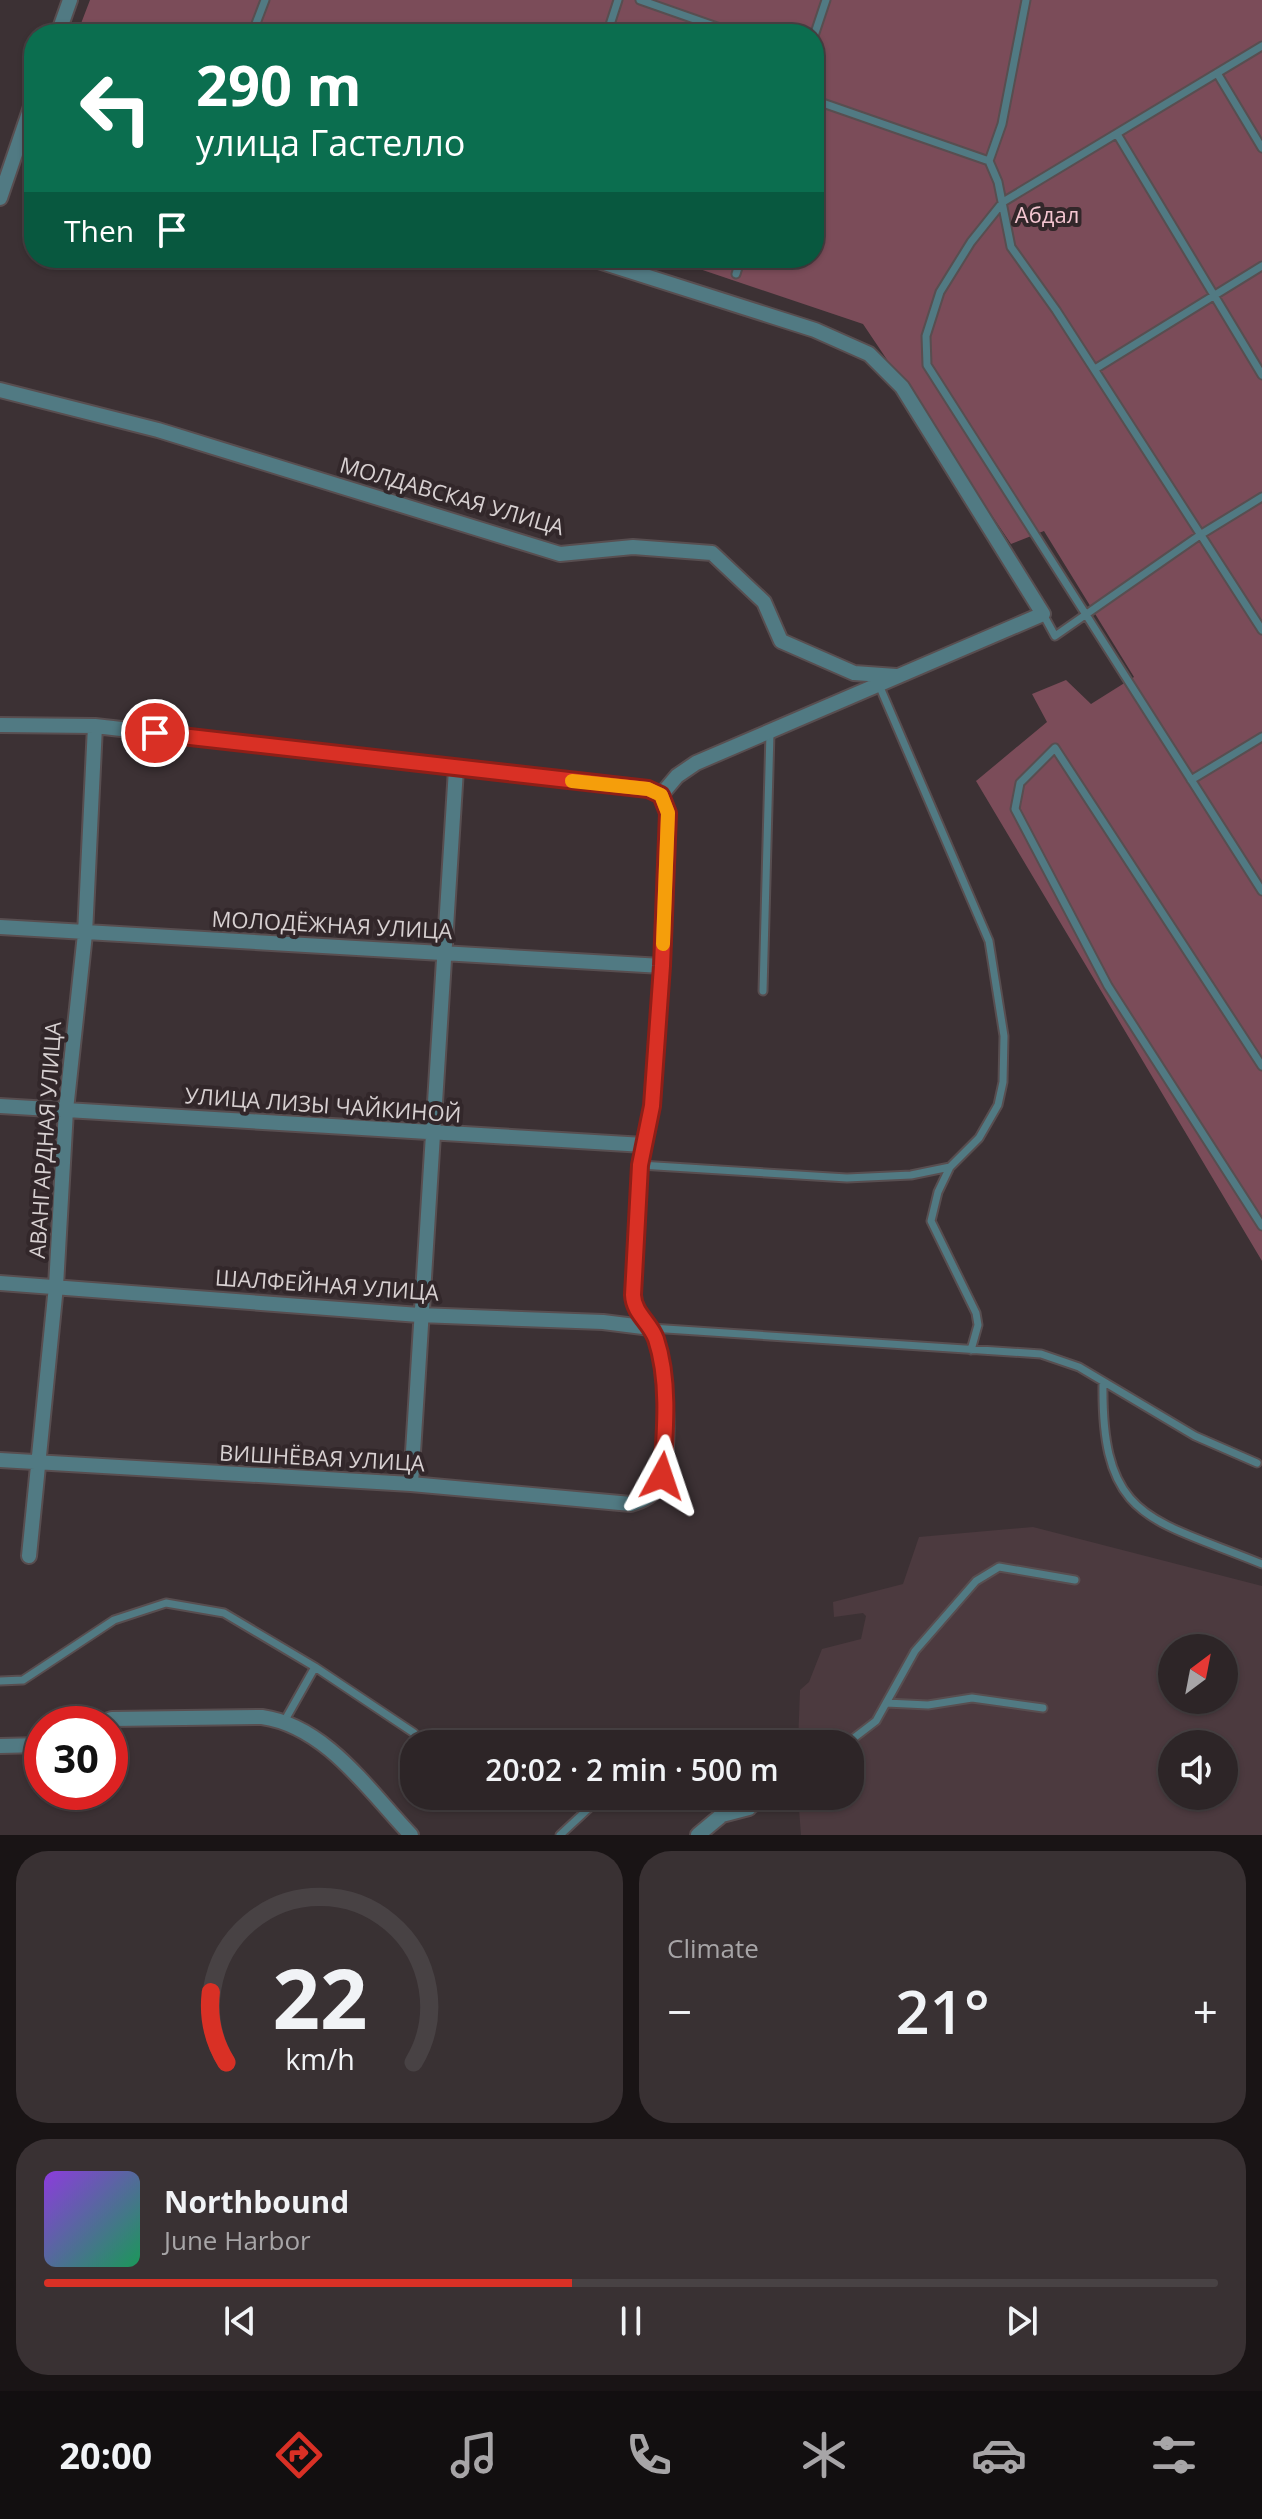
<!DOCTYPE html>
<meta charset="utf-8">
<style>
:root{--surface:#2d2527;--page:#393133;--text:#f1f3f6;--muted:#a7a5a7;--line:#484244;--accent:#d93025}
body{margin:0;font-family:"Open Sans",sans-serif;background:var(--page);color:var(--text);height:100vh;display:flex;flex-direction:column;font-size:30px;white-space:nowrap}
*{box-sizing:border-box;margin:0}
p{font-size:26px;color:var(--muted)}
.icon{flex:none;width:44px;height:44px;fill:none;stroke:currentColor;stroke-width:2;stroke-linecap:round;stroke-linejoin:round}
.map{position:relative;height:1835px;overflow:hidden}
.sheet{display:flex;flex-direction:column;gap:16px;padding:16px;background:#191415;flex:1}
.sheet>*{flex:none}
.guide{position:absolute;left:24px;top:24px;width:800px;height:244px;border-radius:32px;box-shadow:0 2px 6px #0004,0 0 0 2px var(--line);background:#0b6e4f;color:#fff;overflow:hidden}
.needle{width:52px;rotate:32deg}
.fabs{position:absolute;left:1158px;top:1634px;display:grid;gap:16px}
.fabs a{display:grid;place-items:center;width:80px;height:80px;border-radius:50%;background:var(--surface);box-shadow:0 2px 6px #0004,0 0 0 2px var(--line);font-size:40px}
.speed{position:absolute;left:24px;top:1706px;display:flex;gap:16px;font-size:40px;font-weight:700;text-align:center}
.speed>*{display:grid;place-content:center;width:104px;height:104px;border-radius:50%;background:var(--surface);box-shadow:0 2px 6px #0004,0 0 0 2px var(--line);line-height:1}
.speed .limit{border:12px solid #d22;background:#fff;color:#111}
.pin{position:absolute;display:grid;place-items:center;width:68px;height:68px;color:#fff;margin:-34px;border:4px solid #fff;border-radius:50%;box-shadow:0 2px 8px #0007}
.me{position:absolute;width:88px;margin:-44px;rotate:5deg;stroke-linejoin:round;filter:drop-shadow(0 0 6px #0008)}
.turn{display:flex;align-items:center;gap:28px;height:168px;padding:0 40px;font-size:36px}
.turn .icon{width:104px;height:104px;stroke-width:2.5}
.turn b{display:block;font-size:56px;line-height:68px}
.then{display:flex;align-items:center;height:76px;padding:0 40px;background:#0003;gap:16px;font-size:30px}
.big{font-size:60px;font-weight:600;line-height:1.1}
.sheet .tile{flex:1;display:flex;flex-direction:column;justify-content:center;gap:12px;min-width:0;padding:0 28px;border-radius:32px;background:var(--page)}
.sheet .dial{align-items:center;gap:0}
.dial svg{height:208px;overflow:visible;fill:none;stroke:var(--line);stroke-width:7;stroke-linecap:round;text-anchor:middle}
.dial text{fill:var(--text);stroke:none}
.song{display:flex;align-items:center;gap:24px}
.cover{width:96px;height:96px;border-radius:12px;background:linear-gradient(135deg,hsl(270 70% 55%),hsl(150 70% 35%))}
.played{height:8px;border-radius:4px;background:linear-gradient(90deg,var(--accent) 45%,var(--line) 45%)}
.keys{display:flex;justify-content:space-around;direction:ltr}
.heat{display:flex;justify-content:space-between;align-items:center;font-size:44px;direction:ltr}
.sheet .tiles{flex:1;display:grid;gap:16px;grid-template-columns:1fr 1fr}
.tile:last-child{grid-column:span 2}
.trip{position:absolute;left:400px;top:1730px;width:464px;height:80px;border-radius:32px;background:var(--surface);box-shadow:0 2px 6px #0004,0 0 0 2px var(--line);font-weight:600;line-height:80px;text-align:center}
.tabs{display:flex;height:128px;justify-content:space-around;align-items:center;background:#120f10;color:var(--muted)}
.tabs .icon{width:56px;height:56px}
.tabs .on{color:var(--accent)}
.tabs b{font-size:36px;color:var(--text)}
.map>svg:first-child{display:block}
.built{fill:#4c3a3f;fill-rule:evenodd}
.green{fill:#7b4c59}
.lines{fill:none;stroke-linecap:round;stroke-linejoin:round}
.service-casing{stroke:#584e50;stroke-width:11}
.minor-casing{stroke:#584e50;stroke-width:18}
.service{stroke:#517a83;stroke-width:7}
.minor{stroke:#517a83;stroke-width:14}
.route-casing{stroke:#8d1f18;stroke-width:20}
.route{stroke:#d93025;stroke-width:14}
.slow{stroke:#f59e0b;stroke-width:14}
.labels{text-anchor:middle;stroke-width:8;stroke-linejoin:round;paint-order:stroke}
.park-label{font-size:22px;fill:#f4c6d1;stroke:#32272a}
.street-label{font-size:22px;fill:#d7d0d1;stroke:#32272a}
</style>
<div class="map">
<svg width="1262" height="1835" viewBox="0 0 1262 1835">
<rect width="100%" height="100%" fill="#3c3134"/>
<path class="built" d="M1033,1527L1262,1586V1835H801L798,1796H850V1744H798L800,1690L809,1682L822,1649L861,1639L866,1616L863,1613L834,1617L833,1602L903,1584L919,1537ZM1172,1648H1224V1700H1172ZM1172,1744H1224V1796H1172Z"/>
<path class="green" d="M90,0H1262V1261L976,781L1047,722L1032,694L1066,680L1091,704L1134,677L1044,531L1011,544L863,324L667,258H814V34H77Z"/>
<g class="lines">
<defs>
<path id="service" d="M640,0L737,34
M252,34L265,0
M607,34L618,0
M814,36L826,0
M1262,46L1003,202L971,242L940,292L926,336L927,365L1262,891
M1217,73L1262,148
M814,100L989,161L998,182L1011,247L1056,310L1262,630
M1117,134L1262,375
M989,161L1002,124L1026,0
M736,274L741,258
M1095,369L1262,266
M1043,614L1055,636L1200,535L1262,497
M1191,780L1262,737
M763,991L770,732
M1262,1066L1055,748L1020,783L1015,809L1108,986L1262,1226
M640,1165L847,1178L911,1175L950,1167L979,1138L998,1105L1003,1082L1004,1036L989,941L879,685
M950,1167L938,1192L931,1221L976,1313L978,1325L971,1350
M651,1328L1041,1354L1079,1367L1195,1436L1257,1463
M1103,1382C1101,1521 1150,1518 1262,1564
M0,1681L23,1680L114,1620L166,1603L224,1613L315,1667
M886,1703L928,1705L972,1698L1043,1708
M285,1720L315,1667L414,1733
M846,1744L876,1721L915,1651L976,1581L999,1567L1075,1580
M749,1808L773,1804L786,1796
M560,1835L602,1796"/>
<path id="minor" d="M58,34L70,0
M0,198L34,98
M589,258L815,330L869,354L902,387L1043,614L696,763L677,776L661,795
M0,390L158,430L560,554L633,547L712,553L764,602L781,641L854,673L896,676
M0,725L95,726L648,789L661,795
M0,927L662,966
M0,1106L644,1145
M0,1283L419,1315L603,1322L651,1328
M0,1460L411,1484L631,1504C641,1501 651,1497 657,1488C673,1460 666,1369 656,1339C650,1322 634,1314 633,1295L640,1165L652,1106L662,966L668,813L661,795
M411,1484L456,769
M29,1556L56,1286L66,1110L85,934L95,726
M97,1724L112,1719L262,1717C326,1726 369,1791 411,1835
M0,1746L42,1745
M698,1835L722,1815L749,1808"/>
</defs>
<use href="#service" class="service-casing"/>
<use href="#minor" class="minor-casing"/>
<use href="#service" class="service"/>
<use href="#minor" class="minor"/>
</g>
<g class="lines">
<defs>
<path id="route" d="M155,733L648,789L661,795L668,813L662,966L652,1106L640,1165L633,1295C634,1314 650,1322 656,1339C670,1381 665,1433 662,1476"/>
</defs>
<use href="#route" class="route-casing"/>
<use href="#route" class="route"/>
<path class="slow" d="M572,781L648,789L661,795L668,813L663,944"/>
</g>
<g class="labels">
<g class="park-label">
<text x="1047" y="223">Абдал</text>
</g>
<g class="street-label">
<text transform="translate(452 496) rotate(16)" y="8">МОЛДАВСКАЯ УЛИЦА</text>
<text transform="translate(332 925) rotate(3)" y="8">МОЛОДЁЖНАЯ УЛИЦА</text>
<text transform="translate(323 1105) rotate(4)" y="8">УЛИЦА ЛИЗЫ ЧАЙКИНОЙ</text>
<text transform="translate(45 1140) rotate(-86)" y="8">АВАНГАРДНАЯ УЛИЦА</text>
<text transform="translate(327 1285) rotate(4)" y="8">ШАЛФЕЙНАЯ УЛИЦА</text>
<text transform="translate(322 1458) rotate(3)" y="8">ВИШНЁВАЯ УЛИЦА</text>
</g>
</g>
</svg>
<div class="fabs">
<a><svg class="needle" viewBox="-14 -14 28 28"><path d="M0-13l5 13h-10z" fill="#e53935"/><path d="M0 13l5-13h-10z" fill="#a7a5a7"/></svg></a>
<a><svg class="icon" aria-label="sound" viewBox="0 0 24 24"><path d="M4 9h4l5-4v14l-5-4H4zM17 9q2 3 0 6"/></svg></a>
</div>
<div class="speed"><div class="limit">30</div></div>
<div class="pin" style="left:155px;top:733px;background:#d93025"><svg class="icon" aria-label="arrive" viewBox="0 0 24 24"><path d="M6 21V4h12l-3 4 3 4H6"/></svg></div>
<svg class="me" style="left:662px;top:1476px" viewBox="-20 -20 40 40"><path d="M0-17L14 15 0 8-14 15z" fill="#d93025" stroke="#fff" stroke-width="4"/></svg>
<div class="trip">20:02 · 2 min · 500 m</div>
<div class="guide">
<div class="turn"><svg class="icon" aria-label="left" viewBox="0 0 24 24"><path d="M17 20v-9H6M10 6l-5 5 5 5"/></svg><div><b>290 m</b>улица Гастелло</div></div>
<div class="then">Then<svg class="icon" aria-label="arrive" viewBox="0 0 24 24"><path d="M6 21V4h12l-3 4 3 4H6"/></svg></div>
</div>
</div>
<section class="sheet">
<div class="tiles">
<div class="tile dial"><svg viewBox="0 0 100 80">
<path d="M14 69A42 42 0 1 1 86 69"/>
<path d="M14 69A42 42 0 0 1 8 42" stroke="#d93025"/>
<text x="50" y="56" font-size="32" font-weight="700">22</text>
<text x="50" y="72" font-size="11">km/h</text>
</svg></div>
<div class="tile"><p>Climate</p>
<div class="heat"><a>−</a><b class="big">21°</b><a>+</a></div>
</div>
<div class="tile">
<div class="song"><i class="cover"></i><div><b>Northbound</b><p>June Harbor</p></div></div>
<div class="played"></div>
<div class="keys"><svg class="icon" aria-label="previous" viewBox="0 0 24 24"><path d="M18 5L8 12l10 7zM5 5v14"/></svg><svg class="icon" aria-label="pause" viewBox="0 0 24 24"><path d="M8 5v14M16 5v14"/></svg><svg class="icon" aria-label="next" viewBox="0 0 24 24"><path d="M6 5l10 7-10 7zM19 5v14"/></svg></div>
</div>
</div>
</section>
<nav class="tabs">
<b>20:00</b>
<svg class="icon on" aria-label="directions" viewBox="0 0 24 24"><path d="M12 3l9 9-9 9-9-9zM9 14v-3h6M13 9l2 2-2 2"/></svg>
<svg class="icon" aria-label="music" viewBox="0 0 24 24"><path d="M9 18V5l10-2v13"/><circle cx="6" cy="18" r="3"/><circle cx="16" cy="16" r="3"/></svg>
<svg class="icon" aria-label="phone" viewBox="0 0 24 24"><path d="M5 4h4l2 5-3 2q2 4 5 5l2-3 5 2v4C11 20 4 13 5 4z"/></svg>
<svg class="icon" aria-label="climate" viewBox="0 0 24 24"><path d="M12 3v18M4 7l16 10M4 17L20 7"/></svg>
<svg class="icon" aria-label="car" viewBox="0 0 24 24"><path d="M5 17H2v-5l4-1 3-4h7l3 4 3 1v5h-3M9 17h6M6 11h13"/><circle cx="7" cy="17" r="2"/><circle cx="17" cy="17" r="2"/></svg>
<svg class="icon" aria-label="filters" viewBox="0 0 24 24"><path d="M4 7h16M4 17h16"/><circle cx="9" cy="7" r="2"/><circle cx="15" cy="17" r="2"/></svg>
</nav>
